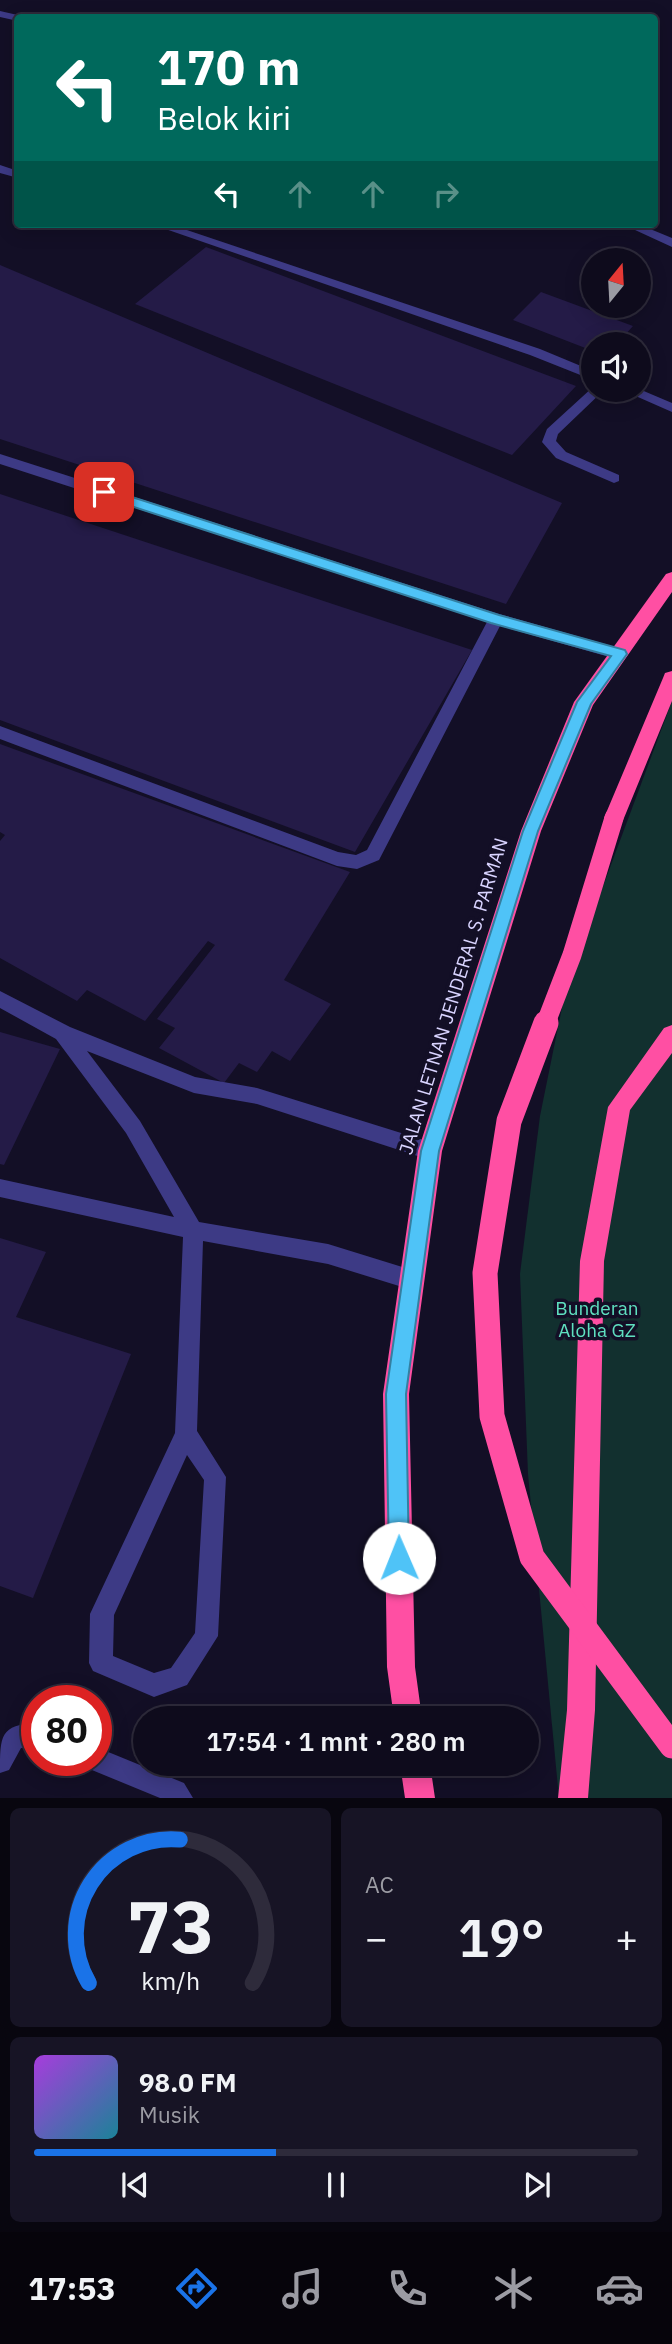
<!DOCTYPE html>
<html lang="id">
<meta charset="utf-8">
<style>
:root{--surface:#0e0b1c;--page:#171425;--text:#f1f3f6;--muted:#9b9ba3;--line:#2e2b3b;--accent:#1a73e8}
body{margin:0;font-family:"IBM Plex Sans",sans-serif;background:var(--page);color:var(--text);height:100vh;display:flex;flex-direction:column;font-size:26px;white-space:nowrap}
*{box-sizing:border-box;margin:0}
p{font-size:23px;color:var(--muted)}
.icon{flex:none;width:38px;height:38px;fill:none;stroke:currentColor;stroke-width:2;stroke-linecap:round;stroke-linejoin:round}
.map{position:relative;height:1798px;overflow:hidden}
.sheet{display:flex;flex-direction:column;gap:10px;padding:10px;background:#08060f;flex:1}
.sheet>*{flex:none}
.guide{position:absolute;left:14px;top:14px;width:644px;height:214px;border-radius:7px;box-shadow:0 4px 18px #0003,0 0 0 2px var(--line);background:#00695c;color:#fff;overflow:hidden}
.needle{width:46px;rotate:18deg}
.controls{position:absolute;left:581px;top:248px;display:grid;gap:14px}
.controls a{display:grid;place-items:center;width:70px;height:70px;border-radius:50%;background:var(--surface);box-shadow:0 4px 18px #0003,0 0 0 2px var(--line);font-size:35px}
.speed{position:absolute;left:21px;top:1685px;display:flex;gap:14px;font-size:35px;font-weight:700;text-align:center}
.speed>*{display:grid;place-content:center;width:91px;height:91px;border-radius:50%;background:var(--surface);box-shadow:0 4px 18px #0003,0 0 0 2px var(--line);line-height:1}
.speed .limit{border:10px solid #d22;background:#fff;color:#111}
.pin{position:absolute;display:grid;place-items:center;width:60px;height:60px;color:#fff;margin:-30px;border-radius:14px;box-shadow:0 4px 10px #0006}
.me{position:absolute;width:77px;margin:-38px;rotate:359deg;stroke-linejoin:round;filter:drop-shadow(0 0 5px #0008)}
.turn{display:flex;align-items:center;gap:24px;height:147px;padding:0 28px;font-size:32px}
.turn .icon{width:91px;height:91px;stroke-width:2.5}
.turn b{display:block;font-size:49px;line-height:60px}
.lanes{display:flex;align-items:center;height:66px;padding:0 28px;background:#0003;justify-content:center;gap:35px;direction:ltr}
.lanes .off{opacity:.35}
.big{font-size:52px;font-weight:600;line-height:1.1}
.sheet .widget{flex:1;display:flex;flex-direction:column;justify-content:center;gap:10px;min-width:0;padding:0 24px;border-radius:10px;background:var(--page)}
.sheet .dial{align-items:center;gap:0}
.dial svg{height:182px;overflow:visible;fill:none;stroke:var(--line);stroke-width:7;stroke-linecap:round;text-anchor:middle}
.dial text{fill:var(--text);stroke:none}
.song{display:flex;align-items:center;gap:21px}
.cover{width:84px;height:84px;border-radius:10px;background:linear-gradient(135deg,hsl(280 70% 55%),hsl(190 70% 35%))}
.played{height:7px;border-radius:4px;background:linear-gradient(90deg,var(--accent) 40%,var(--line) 40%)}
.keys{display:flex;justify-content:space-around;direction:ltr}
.heat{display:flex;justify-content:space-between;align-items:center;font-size:38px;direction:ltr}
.sheet .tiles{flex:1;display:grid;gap:10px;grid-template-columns:1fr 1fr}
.widget:last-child{grid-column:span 2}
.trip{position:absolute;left:133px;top:1706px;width:406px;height:70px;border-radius:35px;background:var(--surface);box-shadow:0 4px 18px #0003,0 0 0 2px var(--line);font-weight:600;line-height:70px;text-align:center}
.dock{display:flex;height:112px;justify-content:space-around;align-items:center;background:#06040b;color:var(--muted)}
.dock .icon{width:49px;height:49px}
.dock .active{color:var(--accent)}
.dock b{font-size:32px;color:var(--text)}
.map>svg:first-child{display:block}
.green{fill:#12302f}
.building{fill:#241b47}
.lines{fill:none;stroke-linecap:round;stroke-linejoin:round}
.minor{fill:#3d3a85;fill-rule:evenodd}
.highway{fill:#ff4fa3;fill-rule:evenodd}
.highway-bridge-far1{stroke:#ff4fa3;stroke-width:19}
.highway-bridge{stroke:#ff4fa3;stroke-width:25}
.route{fill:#4fc3f7;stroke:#337fa1;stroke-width:2}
.labels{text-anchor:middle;stroke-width:7;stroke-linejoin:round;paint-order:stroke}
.street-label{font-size:19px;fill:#d9d4ff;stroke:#130f26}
.park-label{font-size:19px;fill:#5fe0c0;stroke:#130f26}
</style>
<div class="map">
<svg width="672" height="1798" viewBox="0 0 672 1798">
<rect width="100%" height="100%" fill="#130f26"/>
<path class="green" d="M672,701V1798H559L528,1474L520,1274L540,1116L567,983Z"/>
<path class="building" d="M206,247L576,386L512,455L135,304Z
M0,265L562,503L506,604L0,439Z
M541,292L633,326L616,345H593V351L513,320Z
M0,494L472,650L355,852L0,720Z
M0,744L350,872L284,980L331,1004L290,1061L272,1051L257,1072L239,1063L224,1083L159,1048L175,1028L157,1019L215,945L208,941L145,1021L87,990L77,1001L0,958V841L5,835L0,832Z
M0,1032L60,1049L4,1165L0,1164Z
M0,1238L46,1252L16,1317L131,1354L33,1598L0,1586Z"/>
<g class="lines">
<path class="minor" d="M0,11L22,16L23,18H18V21L0,17Z
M0,165L18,171V178L0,173Z
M151,224H169L540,349L593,371V380L530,355Z
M622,224H638L672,238V247Z
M593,387V390H604L558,434L556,441L566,452L619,475V481L614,483L556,458L542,442L547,429Z
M639,389L672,403V412L622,390Z
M0,454L499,614L626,650L628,654L620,660L500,626L379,860L357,869L337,866L0,739V726L338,852L356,855L367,850L487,622L0,464Z
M0,991L70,1027L195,1077L257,1088L430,1142L437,1145L440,1151L437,1157L430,1160L257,1104L194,1093L87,1051L140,1121L199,1222L328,1244L412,1270L419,1273L422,1280L419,1287L412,1290L328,1264L203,1241L197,1431L226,1477L218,1636L187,1685L154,1697L93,1671L89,1663L90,1614L175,1433L183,1237L0,1197V1179L174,1217L126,1133L56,1039L0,1008ZM187,1455L204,1480L195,1633L171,1668L154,1673L113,1656L114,1615Z
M37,1723V1747L21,1748L9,1770L0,1773C0,1735 0,1725 37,1723Z
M96,1747L184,1783L193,1798H160L87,1768L85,1760H96Z"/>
<path class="highway" d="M672,572V592L593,705L541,831L442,1151L409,1394L415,1667L422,1718H394L387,1667L383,1394L418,1151L521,831L574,702L666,574Z
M672,671V701L624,818L621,824L614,826L607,824L604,818L663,678L665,673Z
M672,1025V1053L630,1110L604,1261L595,1710L588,1798H558L567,1710L580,1261L608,1107L664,1028Z
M400,1764H430L435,1798H405Z"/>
<path class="highway-bridge-far1" d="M545,1025L572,955L614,818"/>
<path class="highway-bridge" d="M546,1023L509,1121L485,1273L492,1416L532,1557L672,1746"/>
</g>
<path class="route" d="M104,488L499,615L625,650L627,654L591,704L538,831L439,1151L406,1394L409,1558L406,1565L399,1568L392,1565L389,1558L386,1394L421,1151L523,831L577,702L611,656L491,623L100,496L98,492Z"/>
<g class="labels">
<g class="street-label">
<text transform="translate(453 996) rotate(-73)" y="7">JALAN LETNAN JENDERAL S. PARMAN</text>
</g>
<g class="park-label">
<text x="597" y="1315">Bunderan<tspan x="597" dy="22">Aloha GZ</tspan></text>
</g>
</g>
</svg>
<div class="controls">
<a><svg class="needle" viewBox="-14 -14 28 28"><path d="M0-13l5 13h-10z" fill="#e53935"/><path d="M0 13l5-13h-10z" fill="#9b9ba3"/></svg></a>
<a><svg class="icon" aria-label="sound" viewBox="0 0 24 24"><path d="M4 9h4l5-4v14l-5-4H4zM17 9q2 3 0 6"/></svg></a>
</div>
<div class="speed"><div class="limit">80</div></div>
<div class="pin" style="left:104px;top:492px;background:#d93025"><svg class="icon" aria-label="arrive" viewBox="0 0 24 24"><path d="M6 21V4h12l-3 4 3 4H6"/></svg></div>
<svg class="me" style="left:399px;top:1558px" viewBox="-20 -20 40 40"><circle r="19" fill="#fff"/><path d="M0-13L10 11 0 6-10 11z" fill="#4fc3f7"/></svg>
<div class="trip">17:54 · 1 mnt · 280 m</div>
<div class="guide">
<div class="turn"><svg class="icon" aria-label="left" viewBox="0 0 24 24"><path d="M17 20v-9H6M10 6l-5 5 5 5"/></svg><div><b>170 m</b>Belok kiri</div></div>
<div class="lanes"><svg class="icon" aria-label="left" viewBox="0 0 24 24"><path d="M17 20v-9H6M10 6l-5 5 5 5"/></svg><svg class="icon off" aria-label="ahead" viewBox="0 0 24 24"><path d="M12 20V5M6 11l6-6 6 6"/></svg><svg class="icon off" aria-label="ahead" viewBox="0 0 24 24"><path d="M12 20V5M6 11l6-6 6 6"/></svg><svg class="icon off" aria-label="right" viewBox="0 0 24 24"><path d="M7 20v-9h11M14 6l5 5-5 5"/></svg></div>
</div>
</div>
<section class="sheet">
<div class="tiles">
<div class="widget dial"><svg viewBox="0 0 100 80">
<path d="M14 69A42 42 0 1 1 86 69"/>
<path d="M14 69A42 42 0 0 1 54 6" stroke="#1a73e8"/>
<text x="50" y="56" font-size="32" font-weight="700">73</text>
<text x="50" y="72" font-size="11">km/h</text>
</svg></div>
<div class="widget"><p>AC</p>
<div class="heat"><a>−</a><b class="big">19°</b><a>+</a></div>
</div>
<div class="widget">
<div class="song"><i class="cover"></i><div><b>98.0 FM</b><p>Musik</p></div></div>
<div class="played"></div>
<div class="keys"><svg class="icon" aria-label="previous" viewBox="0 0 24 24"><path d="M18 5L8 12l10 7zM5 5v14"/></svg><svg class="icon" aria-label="pause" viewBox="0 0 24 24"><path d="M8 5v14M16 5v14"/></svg><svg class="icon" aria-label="next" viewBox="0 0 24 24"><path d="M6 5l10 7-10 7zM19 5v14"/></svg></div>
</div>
</div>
</section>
<nav class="dock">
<b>17:53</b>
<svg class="icon active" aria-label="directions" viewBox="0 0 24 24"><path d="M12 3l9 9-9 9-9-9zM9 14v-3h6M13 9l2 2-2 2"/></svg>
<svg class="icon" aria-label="music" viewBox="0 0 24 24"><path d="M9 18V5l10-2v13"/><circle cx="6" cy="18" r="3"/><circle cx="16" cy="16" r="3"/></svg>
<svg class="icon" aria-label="phone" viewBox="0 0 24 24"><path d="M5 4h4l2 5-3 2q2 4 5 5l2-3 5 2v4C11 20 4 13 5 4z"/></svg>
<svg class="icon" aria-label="climate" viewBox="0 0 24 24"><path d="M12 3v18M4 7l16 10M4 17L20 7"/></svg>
<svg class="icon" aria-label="car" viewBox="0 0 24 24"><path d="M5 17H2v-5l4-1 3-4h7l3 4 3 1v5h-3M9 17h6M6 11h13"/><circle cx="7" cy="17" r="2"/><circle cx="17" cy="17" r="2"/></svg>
</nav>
